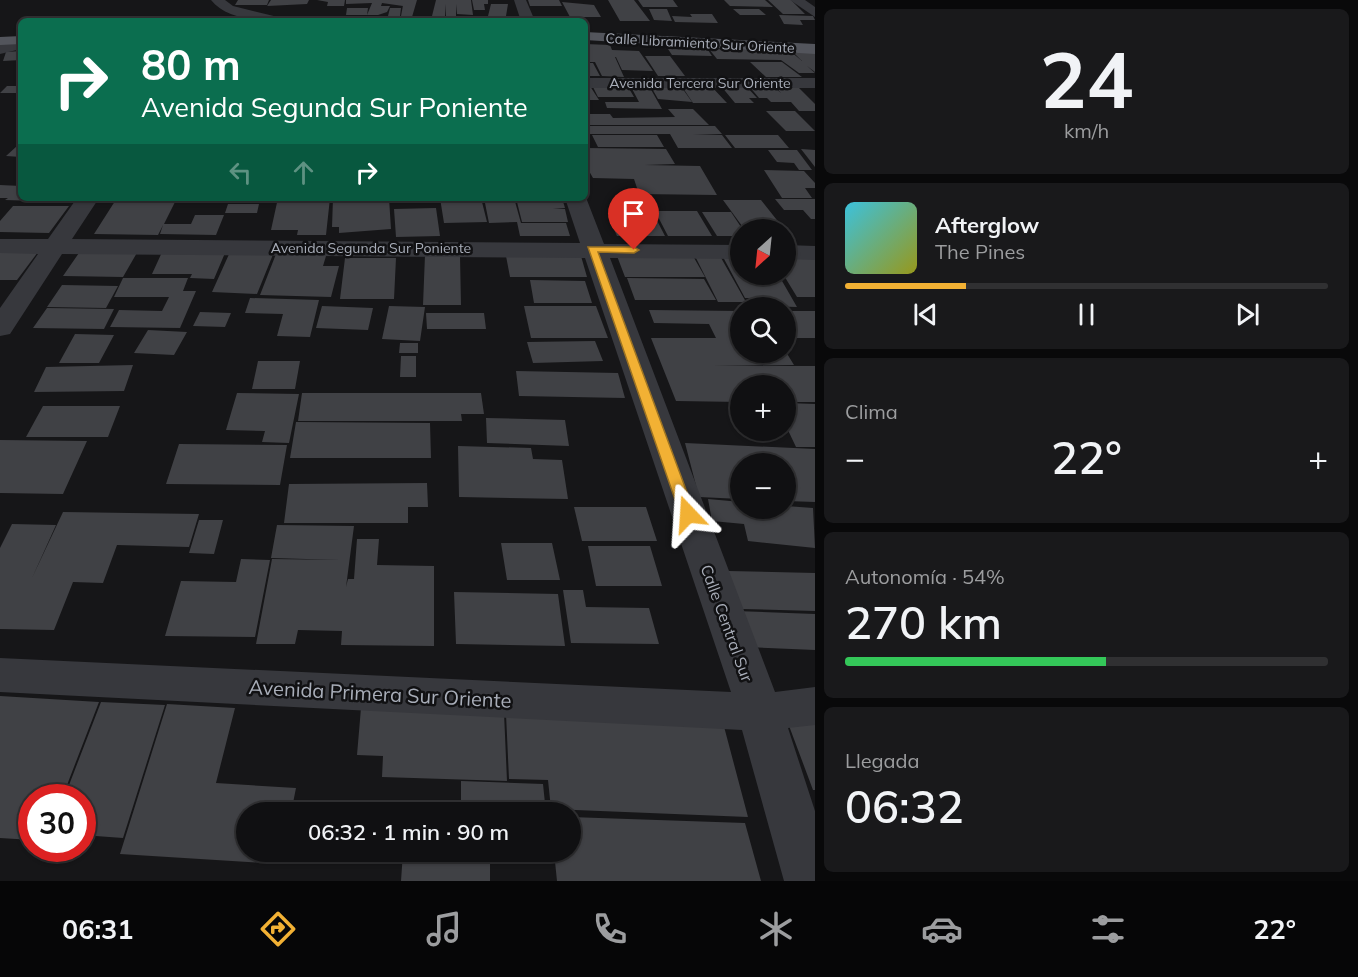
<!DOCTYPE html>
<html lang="es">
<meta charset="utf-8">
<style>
:root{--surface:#101012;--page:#19191b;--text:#f1f3f6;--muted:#9c9d9f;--line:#303032;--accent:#f2b134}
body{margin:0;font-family:Mulish,sans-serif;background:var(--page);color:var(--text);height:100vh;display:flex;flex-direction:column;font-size:22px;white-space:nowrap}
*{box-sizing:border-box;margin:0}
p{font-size:20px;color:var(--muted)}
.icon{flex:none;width:33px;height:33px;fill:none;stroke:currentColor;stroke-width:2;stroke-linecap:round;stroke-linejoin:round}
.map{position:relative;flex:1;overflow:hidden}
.details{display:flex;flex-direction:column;gap:9px;padding:9px;background:#09090a;width:543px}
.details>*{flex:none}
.hud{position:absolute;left:18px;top:18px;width:570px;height:183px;border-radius:9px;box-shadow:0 2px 4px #0004,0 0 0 2px var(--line);background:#0b6e4f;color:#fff;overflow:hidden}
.needle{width:39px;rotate:207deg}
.fabs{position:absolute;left:730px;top:219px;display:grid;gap:12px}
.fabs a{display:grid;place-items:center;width:66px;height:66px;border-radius:50%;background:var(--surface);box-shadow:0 2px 4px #0004,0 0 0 2px var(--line);font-size:30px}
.speed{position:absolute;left:18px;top:784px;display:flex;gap:12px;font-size:30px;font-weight:700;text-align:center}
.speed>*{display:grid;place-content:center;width:78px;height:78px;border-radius:50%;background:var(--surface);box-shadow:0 2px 4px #0004,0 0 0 2px var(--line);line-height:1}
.speed .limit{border:9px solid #d22;background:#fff;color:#111}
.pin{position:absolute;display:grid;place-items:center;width:51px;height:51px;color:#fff;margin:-62px -26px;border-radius:50% 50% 50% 0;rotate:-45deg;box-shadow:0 0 6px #0007}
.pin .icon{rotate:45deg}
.me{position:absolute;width:66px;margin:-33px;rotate:340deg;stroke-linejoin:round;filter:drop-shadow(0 0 4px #0008)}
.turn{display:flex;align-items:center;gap:21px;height:126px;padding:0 24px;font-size:27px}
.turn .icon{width:78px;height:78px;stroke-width:2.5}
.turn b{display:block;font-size:42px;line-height:51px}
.lanes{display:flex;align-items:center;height:57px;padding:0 24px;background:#0003;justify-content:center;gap:30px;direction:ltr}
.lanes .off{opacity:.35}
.big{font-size:45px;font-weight:600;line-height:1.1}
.details .widget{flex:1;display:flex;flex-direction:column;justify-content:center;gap:9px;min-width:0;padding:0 21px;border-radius:9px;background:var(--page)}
.details .dial{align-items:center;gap:0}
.dial b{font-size:78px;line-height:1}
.song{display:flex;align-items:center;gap:18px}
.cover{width:72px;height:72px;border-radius:9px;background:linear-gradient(135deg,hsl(190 70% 55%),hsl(60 70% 35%))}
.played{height:6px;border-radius:3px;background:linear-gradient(90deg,var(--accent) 25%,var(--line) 25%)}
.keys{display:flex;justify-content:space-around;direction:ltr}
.heat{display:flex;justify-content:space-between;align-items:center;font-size:33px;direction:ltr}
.charge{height:9px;border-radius:4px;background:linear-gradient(90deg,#34c759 54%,var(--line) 0)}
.trip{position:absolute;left:236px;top:802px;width:345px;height:60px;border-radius:30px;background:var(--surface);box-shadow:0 2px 4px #0004,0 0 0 2px var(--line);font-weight:600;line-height:60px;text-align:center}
.tabs{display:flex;height:96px;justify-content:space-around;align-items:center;background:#060607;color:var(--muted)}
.tabs .icon{width:42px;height:42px}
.tabs .selected{color:var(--accent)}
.tabs b{font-size:27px;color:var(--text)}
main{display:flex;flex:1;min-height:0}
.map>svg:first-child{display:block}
.building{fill:#404145}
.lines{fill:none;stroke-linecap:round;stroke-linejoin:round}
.minor{fill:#37383d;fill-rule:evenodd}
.major{fill:#53555c;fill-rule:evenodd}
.route{fill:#f2b134;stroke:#9d7322;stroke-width:1.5}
.labels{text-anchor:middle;stroke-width:5;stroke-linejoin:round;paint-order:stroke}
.far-street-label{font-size:14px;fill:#a8adb8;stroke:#111113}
.street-label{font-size:16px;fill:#a8adb8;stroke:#111113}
.near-street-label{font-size:20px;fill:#a8adb8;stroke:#111113}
</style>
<main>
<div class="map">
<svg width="815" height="881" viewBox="0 0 815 881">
<rect width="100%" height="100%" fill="#161618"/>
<path class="building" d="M238,0H269L267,5H235Z
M271,0H309L307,4L267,6Z
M317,0H345L344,6H327L328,2Z
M346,0H404L403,6L382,3L381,6H390L387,12L378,15H367L372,3L346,4Z
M404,0H417L412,17L401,16Z
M436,0H471L473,15L457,14L456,4V17L446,16L445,4V16H432Z
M472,0H488V4H484L485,10H474Z
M528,0H559L562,6H530Z
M608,0H634L650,21H620Z
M638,0H673L678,7H643Z
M724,0H765L773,7L730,6Z
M768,0H791L805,14H783Z
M562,2L594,5L601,17H570Z
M491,4H508L506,16H488Z
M347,8H368L367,15H346Z
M390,8H401L400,16H388Z
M649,9H667L672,21L654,20Z
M733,9H759L766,15H740Z
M690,14H712L718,23L675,22L672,16L692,17Z
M779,15L813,16L815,20H800L803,25L784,24Z
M585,44L610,45L612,50L639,51L653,71L622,70L616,57H615L624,77L602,76L595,62H585Z
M668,49L708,50L712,56L672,55Z
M709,49L790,51L802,61L793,52H815V72L807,66L815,73H799L781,60L717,59Z
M21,51V60L3,61L6,52Z
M645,56H670L685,76H658Z
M750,62H782L802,77H766Z
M585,63H593L600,76H585Z
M592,85H627L634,97H598Z
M630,85L649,86L662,109L607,108L605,102H639Z
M650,85H680L692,102L658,99Z
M681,85H710L727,103H693Z
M7,86H21V93H0Z
M585,86H590L599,100H585Z
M721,86H746L757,98H749L754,103H735Z
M749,86H773L781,93L775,86H797L815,104V111H799L791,102H771L767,98H759Z
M668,109H693L709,125H585V114H610L613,118L675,117Z
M766,111H795L815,131H786Z
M585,126H715L722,134H693L722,135L732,148H678L670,134H585Z
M592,135H657L664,147H598Z
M725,135H778L789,148H735Z
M17,146H21V157L6,156Z
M585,148L666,149L675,164L645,165L700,166L717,195L639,194L634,179L593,178L585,164Z
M801,149L815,150V167Z
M768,150H797L812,170H799L794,163L777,162Z
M764,170L804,171L815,183V188H805L812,198H782Z
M0,185L21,186V198H72L69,202L5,200L8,198H0Z
M117,198H177L164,224H191L195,215H224L216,235L160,234L163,225L158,235L94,234Z
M179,198H234L233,201L177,200Z
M235,198H272L271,200H234Z
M278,198H330L326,235H297L298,230H271Z
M333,198H389L391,229L339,233V227H332Z
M440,198H481L487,222L444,223Z
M484,198H514L521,223H566L570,236H520L517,222L489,223Z
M516,198H562L565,208L553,209H565L568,222H522Z
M775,199H815V219H811L803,210H784Z
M723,200H761L784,229L745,230Z
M228,204H259L257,213H225Z
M621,205H649L665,236H617L608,216H627Z
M13,206H69L49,233L0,232V221Z
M436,208L440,236L396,237L394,209Z
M655,211H697L712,236H668Z
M702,212H731L743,230L741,236H717Z
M81,250L138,251L123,277L63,276Z
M163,250L225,253L214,279L190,278L192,274H152Z
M0,251L38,252L17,280H0Z
M230,252H274L257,294L212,292Z
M276,254L326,256L323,266H339L331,297L260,295Z
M425,255L460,256L461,305H423Z
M506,256H581L587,277H510Z
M617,256H693L705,277H625Z
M695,256H720L746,302H718Z
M723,257L741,258V274H778L797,307L760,306L756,298H745Z
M345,258H396L394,299H340Z
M786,258H815V297H797L783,274H786Z
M123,278H188L183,291H196L180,328L110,327L119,310L162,311L169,297H114Z
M627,278L704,279L716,300H635Z
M530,280L585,281L592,303H534Z
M62,285L118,286L106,308L47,307Z
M250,298L319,300L310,337L277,336L283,314L245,313Z
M322,306L373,308L368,330L316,328Z
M389,306L425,307L420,341L382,339Z
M524,306H596L608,338H531Z
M47,308L114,309L104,329L33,328Z
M649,310L741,311V352H786L794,365L713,366H815V402H786V386H741V402L676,401L651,338H716L709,324L654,323Z
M786,311H815V338H786Z
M200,312L231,313L225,327L193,326Z
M426,313H484L486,329H427Z
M148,330L187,332L174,355L134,353Z
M75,334L114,335L99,363H59Z
M595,341L603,361L533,363L527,342Z
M400,343H418V353H399Z
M401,356H416V377H400Z
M258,361H300L295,389H252Z
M133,365L124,391L34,392L46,367Z
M516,371L618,373L625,398L519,396Z
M237,393L299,394L289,443L262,442L265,431L226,430Z
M302,393H481L484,414H461L462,421H298Z
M786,403L815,404V447H796L786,426Z
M43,406H120L108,437H26Z
M486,418L565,420L569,446L487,443Z
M296,422L430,423L431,458H290Z
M0,440L87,441L63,494L0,493Z
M685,443L815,449V502L786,501V464H741V499L699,497Z
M179,444L287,445L280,485L166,484Z
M458,446L531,448L533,459L562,460L568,499L459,497Z
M427,483L428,507H408V523H284L289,484Z
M708,499L741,502V508H786V506L813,508L815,548L748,541L744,524L712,521Z
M574,507H646L657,541H582Z
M63,512L130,513L199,514L189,547L117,545L103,583L73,582L54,630L0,629V548L12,524L56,525L32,578Z
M199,520H223L214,554L189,553Z
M277,525L354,526L346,587L348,579H354L357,539H379L377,565L434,566V646L341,645L342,631L298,630L295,644H256L272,559L341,560L271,558Z
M501,543H552L560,580H507Z
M588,546H650L662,586H596Z
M241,559L270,560L255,637L165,636L181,581L236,582Z
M728,571L815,573V611L742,609Z
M563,590H583L586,607L649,608L659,644L571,643Z
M454,592L558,594L565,646L456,644Z
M735,611L815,614V650L746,647Z
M0,696L99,702L62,798H32V840L0,838Z
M101,702L165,705L123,838L82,835V798H64Z
M167,704L235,708L216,783L296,788L291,813H246V852H284L282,864L120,854Z
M361,708L504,713L507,781L382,777L383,756L357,755Z
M506,714L722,719L748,817L551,809L548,780L509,779Z
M785,715H815V790H813Z
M461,781L543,784L546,813H461Z
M570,817L745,823L761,881H557L554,852H570Z
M403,852H490V881H401Z"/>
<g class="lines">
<path class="minor" d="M211,0H225L233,6L282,18L284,21C260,21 227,20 211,0Z
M514,0H526L535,21H521Z
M790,0H805L815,7V17Z
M21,41V49L0,54V44Z
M585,78H815V88H585Z
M585,195L604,244L741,245V259L610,258L775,692L815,687V725L788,728L815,811V881H784L742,730L0,692V658L731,692L585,258L62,254L10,334L0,336V308L38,254L0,253V239H48L77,198H99L72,239L580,243L565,198H585Z
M786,245L815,246V260L786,259Z"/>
<path class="major" d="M366,17H420L427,21H359Z
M585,32L815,44V54L585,40Z
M21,36V44L0,45V37Z"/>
</g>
<path class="route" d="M588,247H634L639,250L634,253L598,252L695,514L693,517L688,519L680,514Z"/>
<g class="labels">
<g class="far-street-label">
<text transform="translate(700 43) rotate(3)" y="5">Calle Libramiento Sur Oriente</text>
<text x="700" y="88">Avenida Tercera Sur Oriente</text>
<text x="371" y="253">Avenida Segunda Sur Poniente</text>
</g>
<g class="street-label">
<text transform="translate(727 623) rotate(70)" y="6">Calle Central Sur</text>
</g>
<g class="near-street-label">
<text transform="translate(380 694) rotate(3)" y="7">Avenida Primera Sur Oriente</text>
</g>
</g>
</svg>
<div class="fabs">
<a><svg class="needle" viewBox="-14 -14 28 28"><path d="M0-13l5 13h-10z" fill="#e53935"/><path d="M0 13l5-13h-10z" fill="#9c9d9f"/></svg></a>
<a><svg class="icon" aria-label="search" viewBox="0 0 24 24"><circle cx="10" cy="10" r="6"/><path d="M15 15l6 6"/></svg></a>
<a>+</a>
<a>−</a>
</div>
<div class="speed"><div class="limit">30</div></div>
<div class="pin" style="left:634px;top:250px;background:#d93025"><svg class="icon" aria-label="arrive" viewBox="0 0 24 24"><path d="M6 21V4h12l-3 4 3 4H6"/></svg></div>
<svg class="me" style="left:688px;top:514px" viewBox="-20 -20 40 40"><path d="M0-17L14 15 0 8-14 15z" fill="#f2b134" stroke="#fff" stroke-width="4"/></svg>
<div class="trip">06:32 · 1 min · 90 m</div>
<div class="hud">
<div class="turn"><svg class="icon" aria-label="right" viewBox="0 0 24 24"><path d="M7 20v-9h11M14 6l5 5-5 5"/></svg><div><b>80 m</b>Avenida Segunda Sur Poniente</div></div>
<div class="lanes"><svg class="icon off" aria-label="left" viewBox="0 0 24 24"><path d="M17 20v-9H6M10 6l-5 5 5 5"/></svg><svg class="icon off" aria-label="ahead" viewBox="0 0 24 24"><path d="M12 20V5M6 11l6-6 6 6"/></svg><svg class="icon" aria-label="right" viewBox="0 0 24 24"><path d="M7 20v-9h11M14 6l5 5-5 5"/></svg></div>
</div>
</div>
<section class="details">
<div class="widget dial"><b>24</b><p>km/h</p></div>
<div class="widget">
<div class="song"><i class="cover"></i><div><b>Afterglow</b><p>The Pines</p></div></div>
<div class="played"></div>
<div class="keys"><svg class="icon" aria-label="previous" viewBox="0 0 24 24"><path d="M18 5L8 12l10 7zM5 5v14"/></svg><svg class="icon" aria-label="pause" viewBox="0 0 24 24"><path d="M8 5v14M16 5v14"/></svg><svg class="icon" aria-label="next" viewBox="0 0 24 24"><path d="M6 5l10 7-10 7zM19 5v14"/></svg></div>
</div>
<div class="widget"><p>Clima</p>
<div class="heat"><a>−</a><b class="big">22°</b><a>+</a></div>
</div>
<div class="widget"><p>Autonomía · 54%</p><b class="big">270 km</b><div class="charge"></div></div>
<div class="widget"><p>Llegada</p><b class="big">06:32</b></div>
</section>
</main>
<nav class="tabs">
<b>06:31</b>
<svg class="icon selected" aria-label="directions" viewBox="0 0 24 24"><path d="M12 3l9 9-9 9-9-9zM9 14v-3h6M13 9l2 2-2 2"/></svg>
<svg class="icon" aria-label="music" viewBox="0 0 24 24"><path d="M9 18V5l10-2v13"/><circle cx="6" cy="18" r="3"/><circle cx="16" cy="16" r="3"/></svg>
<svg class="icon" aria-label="phone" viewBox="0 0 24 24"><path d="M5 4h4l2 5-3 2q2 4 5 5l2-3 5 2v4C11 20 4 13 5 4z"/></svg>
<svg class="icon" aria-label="climate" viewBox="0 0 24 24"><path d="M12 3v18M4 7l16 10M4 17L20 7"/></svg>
<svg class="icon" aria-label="car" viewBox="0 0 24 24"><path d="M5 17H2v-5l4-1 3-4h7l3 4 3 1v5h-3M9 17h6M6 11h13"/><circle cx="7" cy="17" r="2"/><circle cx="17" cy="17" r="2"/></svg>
<svg class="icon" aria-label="filters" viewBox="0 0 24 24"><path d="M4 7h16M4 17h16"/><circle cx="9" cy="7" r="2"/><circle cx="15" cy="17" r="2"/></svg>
<b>22°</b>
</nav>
